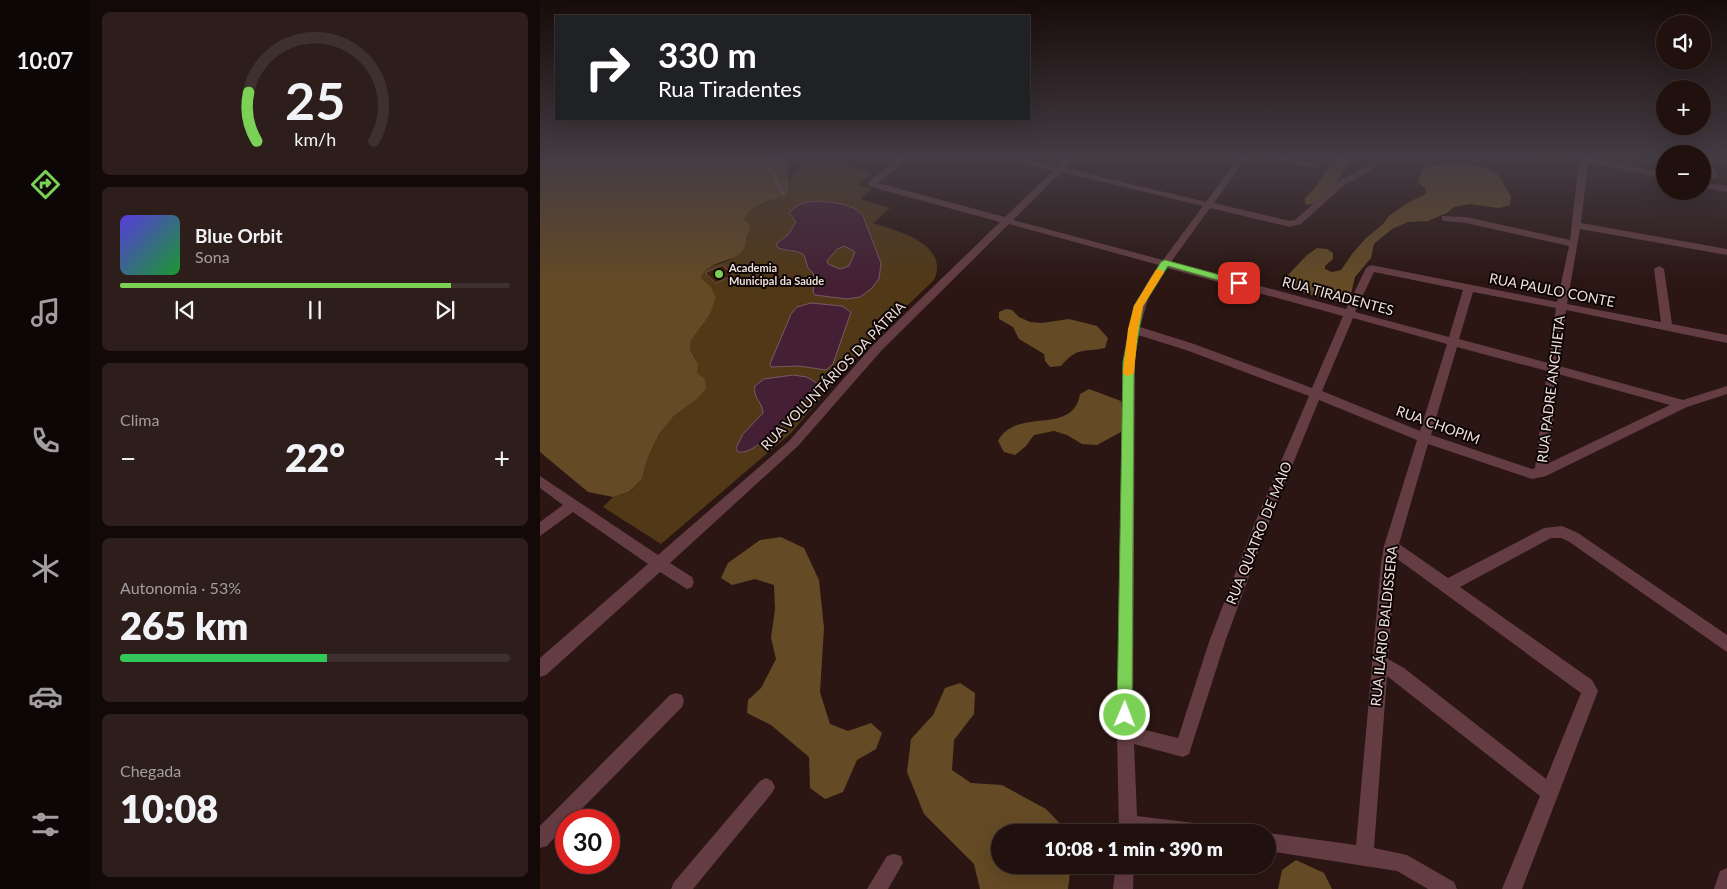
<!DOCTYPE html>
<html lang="pt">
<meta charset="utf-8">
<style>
:root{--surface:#20100e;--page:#2d1e1c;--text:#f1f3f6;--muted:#a29d9e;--line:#3d302e;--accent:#7bd156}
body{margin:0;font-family:Lato,sans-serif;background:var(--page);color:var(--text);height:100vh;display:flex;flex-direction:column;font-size:19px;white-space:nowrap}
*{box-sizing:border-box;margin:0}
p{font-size:16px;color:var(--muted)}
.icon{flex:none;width:28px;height:28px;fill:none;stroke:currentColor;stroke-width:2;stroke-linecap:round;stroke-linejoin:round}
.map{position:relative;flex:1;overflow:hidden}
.sheet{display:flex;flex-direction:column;gap:12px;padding:12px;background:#120908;width:450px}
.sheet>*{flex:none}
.top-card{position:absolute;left:15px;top:15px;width:475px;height:105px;border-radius:0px;box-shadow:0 5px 20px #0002,0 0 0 1px var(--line);background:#202124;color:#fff;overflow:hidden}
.buttons{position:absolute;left:1116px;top:15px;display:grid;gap:10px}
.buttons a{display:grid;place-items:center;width:55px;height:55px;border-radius:50%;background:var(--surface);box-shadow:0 5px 20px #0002,0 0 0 1px var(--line);font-size:25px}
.speed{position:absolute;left:15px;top:809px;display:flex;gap:10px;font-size:25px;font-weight:700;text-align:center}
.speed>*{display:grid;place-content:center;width:65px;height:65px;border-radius:50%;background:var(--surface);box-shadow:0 5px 20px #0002,0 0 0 1px var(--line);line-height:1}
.speed .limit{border:8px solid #d22;background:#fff;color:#111}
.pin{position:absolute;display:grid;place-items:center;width:42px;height:42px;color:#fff;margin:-21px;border-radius:10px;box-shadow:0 2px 8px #0006}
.me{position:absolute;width:55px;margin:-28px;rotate:1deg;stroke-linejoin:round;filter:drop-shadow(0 0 4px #0008)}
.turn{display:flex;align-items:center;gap:18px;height:105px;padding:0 20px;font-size:22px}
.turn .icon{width:65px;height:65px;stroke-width:2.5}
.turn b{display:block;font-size:35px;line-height:42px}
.big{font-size:38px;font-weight:800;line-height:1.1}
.sheet .widget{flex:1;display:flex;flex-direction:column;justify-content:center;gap:8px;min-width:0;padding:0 18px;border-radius:8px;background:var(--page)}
.sheet .dial{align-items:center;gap:0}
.dial svg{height:130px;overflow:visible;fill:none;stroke:var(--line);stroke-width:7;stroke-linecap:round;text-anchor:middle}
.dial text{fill:var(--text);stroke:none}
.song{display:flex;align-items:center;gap:15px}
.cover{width:60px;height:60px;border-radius:8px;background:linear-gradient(135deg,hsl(250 70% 55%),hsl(130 70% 35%))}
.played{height:5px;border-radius:2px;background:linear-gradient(90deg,var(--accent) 85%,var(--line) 85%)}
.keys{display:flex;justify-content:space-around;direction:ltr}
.heat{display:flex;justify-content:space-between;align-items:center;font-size:28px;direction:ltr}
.charge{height:8px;border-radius:4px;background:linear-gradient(90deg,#34c759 53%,var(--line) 0)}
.trip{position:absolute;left:451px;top:824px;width:285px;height:50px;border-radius:25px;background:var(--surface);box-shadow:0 5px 20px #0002,0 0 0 1px var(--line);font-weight:800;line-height:50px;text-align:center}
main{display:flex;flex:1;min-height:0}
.tabs{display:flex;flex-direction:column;width:90px;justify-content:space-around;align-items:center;background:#0d0606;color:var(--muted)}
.tabs .icon{width:35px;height:35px}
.tabs .active{color:var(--accent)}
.tabs b{font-size:22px;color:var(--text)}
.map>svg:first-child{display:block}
.green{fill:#513917}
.forest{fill:#644a25}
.water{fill:#452034;stroke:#785a67;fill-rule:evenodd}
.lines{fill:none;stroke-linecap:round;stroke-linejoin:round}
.stream{stroke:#785a67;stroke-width:2.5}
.building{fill:#442109;stroke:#695347}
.street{fill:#643d43;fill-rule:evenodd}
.route{fill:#7bd156;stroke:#508838}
.slow{fill:#f59e0b}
.poi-dot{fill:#7bd156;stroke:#0d0504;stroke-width:2}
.labels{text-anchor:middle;stroke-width:4;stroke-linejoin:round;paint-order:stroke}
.far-poi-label{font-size:11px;font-weight:bold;fill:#efe0dd;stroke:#0d0504;text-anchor:start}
.street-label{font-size:14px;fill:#efe0dd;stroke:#0d0504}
</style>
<main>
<nav class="tabs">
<b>10:07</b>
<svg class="icon active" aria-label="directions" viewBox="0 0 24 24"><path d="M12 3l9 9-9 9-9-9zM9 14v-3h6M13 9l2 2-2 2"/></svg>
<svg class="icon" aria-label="music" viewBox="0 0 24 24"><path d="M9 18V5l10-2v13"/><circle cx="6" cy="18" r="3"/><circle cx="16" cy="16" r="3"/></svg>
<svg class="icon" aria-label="phone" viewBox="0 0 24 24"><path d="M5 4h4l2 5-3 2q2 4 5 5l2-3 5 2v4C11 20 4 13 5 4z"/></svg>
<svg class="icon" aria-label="climate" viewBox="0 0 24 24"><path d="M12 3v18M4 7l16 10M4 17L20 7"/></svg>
<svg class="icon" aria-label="car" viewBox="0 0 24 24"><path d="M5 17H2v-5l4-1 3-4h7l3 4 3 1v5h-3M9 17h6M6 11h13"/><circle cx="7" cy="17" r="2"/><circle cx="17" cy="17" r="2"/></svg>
<svg class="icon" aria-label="filters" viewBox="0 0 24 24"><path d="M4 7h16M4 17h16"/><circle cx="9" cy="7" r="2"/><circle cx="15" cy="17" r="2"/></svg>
</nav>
<section class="sheet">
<div class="widget dial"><svg viewBox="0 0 100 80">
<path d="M14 69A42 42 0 1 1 86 69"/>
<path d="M14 69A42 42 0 0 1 9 39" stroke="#7bd156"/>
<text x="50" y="56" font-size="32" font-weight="700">25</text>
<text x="50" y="72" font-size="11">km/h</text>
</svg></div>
<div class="widget">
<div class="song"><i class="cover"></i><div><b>Blue Orbit</b><p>Sona</p></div></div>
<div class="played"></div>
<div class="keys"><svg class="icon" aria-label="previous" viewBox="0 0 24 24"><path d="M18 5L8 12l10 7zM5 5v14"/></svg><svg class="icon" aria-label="pause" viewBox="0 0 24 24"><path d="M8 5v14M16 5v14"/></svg><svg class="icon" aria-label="next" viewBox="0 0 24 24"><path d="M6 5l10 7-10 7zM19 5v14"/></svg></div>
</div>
<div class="widget"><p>Clima</p>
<div class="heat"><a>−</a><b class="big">22°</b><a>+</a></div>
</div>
<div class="widget"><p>Autonomia · 53%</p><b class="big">265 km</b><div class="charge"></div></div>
<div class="widget"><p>Chegada</p><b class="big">10:08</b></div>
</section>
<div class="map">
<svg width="1187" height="889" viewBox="0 0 1187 889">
<rect width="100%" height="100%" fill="#2b1613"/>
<path class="green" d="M272,157H279L332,173L317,184L332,189L320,199L350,208L333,223C358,231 410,244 394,280L325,346L251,433L121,544L63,507L73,497L90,492L102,479L107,460L119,434L134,416L157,399V373L155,357L150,349L151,341L161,327L170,286L161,278C166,263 180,266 191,259C197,255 202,249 206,244C206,237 203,227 204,220C205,208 241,198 250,190L247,182Z"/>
<path class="forest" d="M0,157H252L247,165L249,193C236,200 209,204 204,220L210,224V230L206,236C208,267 169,255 161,278L170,286L176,297L170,314L151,341L150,349L158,364L157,373L165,379L166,388L157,399L134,416L119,434L107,460L102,479L89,492L73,497L48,492L0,452Z
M793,157H811C806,170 780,210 765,204V198C780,184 784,174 793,157Z
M1163,157H1175L1177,161L1173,164L1178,177L1175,179L1163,177Z
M906,164C918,164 947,165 956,173C961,177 967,191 971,196L970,205L959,208L930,204L914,207L907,213L888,221L868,222L852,229L834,244L831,258L815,277L811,294L803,301C783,299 763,295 747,283L748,275L767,255L777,248L787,249L793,253V259L785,266V269L792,272L801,270L812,254L825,239L843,224L849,216L867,203L886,194V189L878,182L884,167Z
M466,309L472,310L479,317L490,322L502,323L529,319L557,326L568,338L565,348C542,353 538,346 521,366L510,367L505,361L504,354L479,339L473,327L459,319V312Z
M549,389L581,401L584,420L581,432L557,445L542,444L527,435L514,431L494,435L486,446L475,455L464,452L458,441C476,406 533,437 540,394Z
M241,537L264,548L279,580L284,628L280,692L290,724L308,731L331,723L342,733L336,749L317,760L303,792L285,799L270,788L269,757L231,725L207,713L208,700L221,688L236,659L231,638L235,609L234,585L215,579L192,585L181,578L188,563L220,540Z
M420,683L435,693L434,714L414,740L412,770L431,783L462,785L506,809L528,832H460V865H531L528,889H440L434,864L384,814L367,772L371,739L393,715L405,688Z
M756,860L784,873L792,889H738L742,870Z"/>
<path class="water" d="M276,201C290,202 314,203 323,216L341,263L339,279L331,289L320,297L307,299L275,295L273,292L275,279L273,273L268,268L264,255C256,249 246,252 237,247V243L248,235L256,222L249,213C256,204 265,202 276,201ZM305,246L315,252L309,266L300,269L288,264L287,261L297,249Z
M271,303L302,306L311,312L293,364L286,370L259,366L231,367L230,364L251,314L257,307Z
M253,375L267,377L278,384L277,387C264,402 217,457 198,452L196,448L203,434L223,413C223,403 212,397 215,386L224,379Z"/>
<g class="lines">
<path class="stream" d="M222,157L235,175L238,186L244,195"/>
</g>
<path class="building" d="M182,265L193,275L176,283L165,273Z"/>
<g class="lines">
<path class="street" d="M360,157H370L338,183L465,217L513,171L462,157H478L517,167L527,157H536L525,168L666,202L699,157H707L674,203L750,221L755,220L797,182L827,166L831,157H839L834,169L803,186L761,224L750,227L670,208L631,262L806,309L826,268L831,265L1017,302L1029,246L926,223L905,221L902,220V216L926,217L1030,240L1039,161L1030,157H1048L1125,173V179L1048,162L1041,223L1187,249V255L1040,229L1027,304L1121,322L1114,269L1119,266L1124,269L1132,324L1187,335V343L1026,310L1019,366L1143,400L1187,386V394L1147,407L1006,476L992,479L888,444L859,544L908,578L1004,528L1022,526L1038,533L1187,635V652L1028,541L1021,538H1011L920,587L1052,680L1058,691L982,889H962L1000,796L847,676L834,848L867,855L914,882L917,889H888L857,871L728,851V833L816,845L841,563L844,546L877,440L779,400L727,527L685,642L649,754L643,757L594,744L597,816L654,823L660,826L663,832H579L577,733L583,362C589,323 595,298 619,265L469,224L341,351L258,446L130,563L152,577L154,582L152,587L147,589L120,572L6,675L0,677V658L108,564L33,512L0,536V522L23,505L0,488V476L118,555L250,440L333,345L460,222L328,186V182ZM521,172L663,206L623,260L473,220ZM627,268L803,316L772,388L654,344L600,327L609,296ZM834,272L923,290L909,337L815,312ZM933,292L1016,308L1008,363L919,339ZM813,318L907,344L880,431L782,391ZM598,335L646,350L769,396L713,527L669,642L638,738L593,727L595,362ZM917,347L1007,371L995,468L992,469L891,435ZM1018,374L1130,405L1009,463ZM856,558L1041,693L1006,779L864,668L848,659Z
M726,157H744L779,166L775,168Z
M1162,182L1187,186V192L1162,187Z
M136,693L142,695L144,701L142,707L31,820H26V825L7,846L0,848V826L130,695Z
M226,778L232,781L235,787L232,793L153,889H131L134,882L220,781Z
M354,854L361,856L363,863L348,889H327L347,856Z
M576,865H594L593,889H573Z
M1187,868V889H1174L1180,871Z"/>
</g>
<linearGradient id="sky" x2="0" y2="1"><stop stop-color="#180c0a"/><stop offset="0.56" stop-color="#443c44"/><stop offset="1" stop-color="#443c44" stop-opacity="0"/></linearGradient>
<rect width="1187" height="282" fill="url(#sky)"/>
<path class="route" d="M625,260L702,281L703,283L699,286L628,266L603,306L594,362L592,715L590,720L585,723L579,720L577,715L583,362L594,306L621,262Z"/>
<path class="slow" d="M619,269L624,272L603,306L598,329L594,373L588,376L585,375L583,373L588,329L594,306L616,270Z"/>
<circle class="poi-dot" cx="179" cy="274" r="5"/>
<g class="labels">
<g class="far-poi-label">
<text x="189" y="272">Academia<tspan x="189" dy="13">Municipal da Saúde</tspan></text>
</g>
<g class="street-label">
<text transform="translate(1012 290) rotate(11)" y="5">RUA PAULO CONTE</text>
<text transform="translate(798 296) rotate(15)" y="5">RUA TIRADENTES</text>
<text transform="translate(293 376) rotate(-46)" y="5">RUA VOLUNTÁRIOS DA PÁTRIA</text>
<text transform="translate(1011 389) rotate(-83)" y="5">RUA PADRE ANCHIETA</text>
<text transform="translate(898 425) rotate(20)" y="5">RUA CHOPIM</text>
<text transform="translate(719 533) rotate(-68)" y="5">RUA QUATRO DE MAIO</text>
<text transform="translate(844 626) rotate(-84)" y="5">RUA ILÁRIO BALDISSERA</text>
</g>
</g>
</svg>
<div class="buttons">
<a><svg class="icon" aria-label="sound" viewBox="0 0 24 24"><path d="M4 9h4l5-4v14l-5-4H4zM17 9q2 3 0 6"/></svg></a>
<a>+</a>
<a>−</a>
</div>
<div class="speed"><div class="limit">30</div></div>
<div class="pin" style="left:699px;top:283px;background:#d93025"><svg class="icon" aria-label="arrive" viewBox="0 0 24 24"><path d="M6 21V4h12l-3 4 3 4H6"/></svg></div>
<svg class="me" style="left:585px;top:715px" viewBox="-20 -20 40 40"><circle r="17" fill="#7bd156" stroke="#fff" stroke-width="3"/><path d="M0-11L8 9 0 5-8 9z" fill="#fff"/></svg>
<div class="trip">10:08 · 1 min · 390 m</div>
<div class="top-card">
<div class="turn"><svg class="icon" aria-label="right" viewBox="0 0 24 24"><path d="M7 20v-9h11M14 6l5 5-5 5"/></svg><div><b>330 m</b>Rua Tiradentes</div></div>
</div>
</div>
</main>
